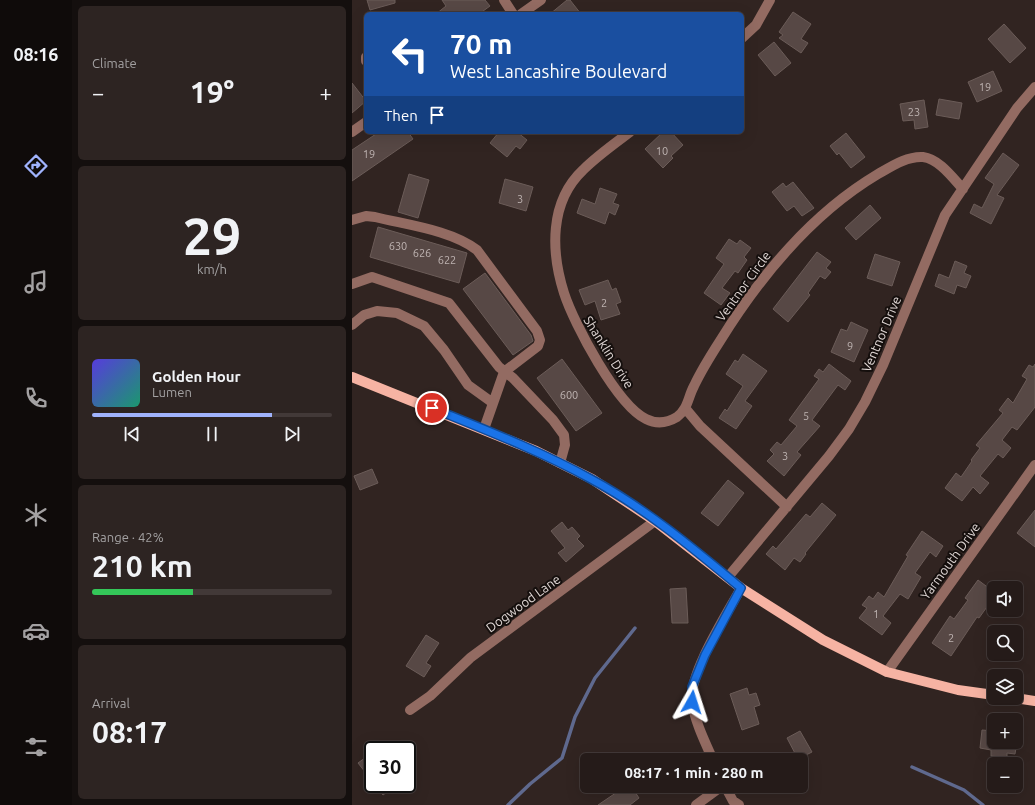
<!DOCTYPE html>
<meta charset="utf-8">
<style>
:root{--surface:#251b19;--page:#2d2422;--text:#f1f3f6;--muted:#a3a1a2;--line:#423938;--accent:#a0b3fd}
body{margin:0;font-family:Ubuntu,sans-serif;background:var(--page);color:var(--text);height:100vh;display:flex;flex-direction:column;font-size:15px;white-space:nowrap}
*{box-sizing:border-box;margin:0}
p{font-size:13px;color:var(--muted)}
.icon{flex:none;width:22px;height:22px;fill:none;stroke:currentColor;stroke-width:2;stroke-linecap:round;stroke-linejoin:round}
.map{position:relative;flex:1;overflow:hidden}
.panel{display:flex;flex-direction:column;gap:6px;padding:6px;background:#140f0e;width:280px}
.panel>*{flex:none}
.banner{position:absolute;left:12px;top:12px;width:380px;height:122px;border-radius:6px;box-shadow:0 4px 16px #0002,0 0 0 1px var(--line);background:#1a4fa0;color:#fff;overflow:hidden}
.buttons{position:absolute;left:635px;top:581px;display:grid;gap:8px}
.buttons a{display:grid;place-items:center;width:36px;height:36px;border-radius:6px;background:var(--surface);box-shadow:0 4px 16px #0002,0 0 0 1px var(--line);font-size:20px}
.speed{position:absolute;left:12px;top:741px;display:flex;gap:8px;font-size:20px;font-weight:700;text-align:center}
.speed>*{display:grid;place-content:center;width:52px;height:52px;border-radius:50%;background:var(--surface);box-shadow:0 4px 16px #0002,0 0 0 1px var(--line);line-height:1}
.speed .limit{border:2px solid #111;border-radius:6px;background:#fff;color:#111}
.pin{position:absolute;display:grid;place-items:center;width:34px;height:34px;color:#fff;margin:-17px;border:2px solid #fff;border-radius:50%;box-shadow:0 1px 4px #0007}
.me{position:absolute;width:44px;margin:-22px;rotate:6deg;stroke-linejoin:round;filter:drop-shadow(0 0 3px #0008)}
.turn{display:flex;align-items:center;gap:14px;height:84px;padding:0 20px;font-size:18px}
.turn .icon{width:52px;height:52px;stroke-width:2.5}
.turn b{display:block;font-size:28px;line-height:34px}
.then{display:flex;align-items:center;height:38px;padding:0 20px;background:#0003;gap:8px;font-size:15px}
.big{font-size:30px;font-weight:600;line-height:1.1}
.panel .widget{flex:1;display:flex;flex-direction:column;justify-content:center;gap:6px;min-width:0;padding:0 14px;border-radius:6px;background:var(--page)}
.panel .dial{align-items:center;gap:0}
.dial b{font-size:52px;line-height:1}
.song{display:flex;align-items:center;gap:12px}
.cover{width:48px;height:48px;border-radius:6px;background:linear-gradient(135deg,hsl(250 70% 55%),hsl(160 70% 35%))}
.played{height:4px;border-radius:2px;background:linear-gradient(90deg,var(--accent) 75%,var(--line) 75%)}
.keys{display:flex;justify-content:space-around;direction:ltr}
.heat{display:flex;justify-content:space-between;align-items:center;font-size:22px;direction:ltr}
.charge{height:6px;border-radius:3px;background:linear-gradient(90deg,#34c759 42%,var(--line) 0)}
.trip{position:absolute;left:228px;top:753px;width:228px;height:40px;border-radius:6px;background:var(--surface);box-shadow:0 4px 16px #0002,0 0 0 1px var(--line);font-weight:600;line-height:40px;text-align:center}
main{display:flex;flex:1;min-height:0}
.tab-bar{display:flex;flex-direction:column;width:72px;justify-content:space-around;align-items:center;background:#0f0b0a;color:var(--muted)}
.tab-bar .icon{width:28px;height:28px}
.tab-bar .active{color:var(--accent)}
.tab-bar b{font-size:18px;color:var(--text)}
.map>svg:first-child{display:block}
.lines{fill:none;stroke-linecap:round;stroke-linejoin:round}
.stream{stroke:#5f698e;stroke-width:3.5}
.building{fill:#574845;stroke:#6b5c58}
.minor{stroke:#936b62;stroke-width:10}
.major{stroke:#f6b3a3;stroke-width:10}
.route-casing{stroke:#114b97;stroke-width:10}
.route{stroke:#1a73e8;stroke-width:7}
.labels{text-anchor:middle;stroke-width:4;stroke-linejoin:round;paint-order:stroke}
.number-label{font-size:11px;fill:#beb3b1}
.street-label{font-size:13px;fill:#e0d7d5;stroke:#150f0d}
</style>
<main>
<nav class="tab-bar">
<b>08:16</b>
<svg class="icon active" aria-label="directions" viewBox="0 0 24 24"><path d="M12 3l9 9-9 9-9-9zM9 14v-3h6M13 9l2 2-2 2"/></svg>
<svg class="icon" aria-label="music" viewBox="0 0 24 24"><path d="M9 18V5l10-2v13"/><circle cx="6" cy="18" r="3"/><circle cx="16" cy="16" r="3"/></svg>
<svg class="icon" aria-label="phone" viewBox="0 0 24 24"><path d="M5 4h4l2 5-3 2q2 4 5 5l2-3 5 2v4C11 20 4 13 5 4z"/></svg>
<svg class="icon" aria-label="climate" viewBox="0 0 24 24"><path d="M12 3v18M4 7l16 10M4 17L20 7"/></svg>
<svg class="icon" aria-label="car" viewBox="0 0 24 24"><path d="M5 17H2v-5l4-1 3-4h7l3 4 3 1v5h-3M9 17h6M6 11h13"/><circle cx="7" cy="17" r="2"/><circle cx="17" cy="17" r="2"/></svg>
<svg class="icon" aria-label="filters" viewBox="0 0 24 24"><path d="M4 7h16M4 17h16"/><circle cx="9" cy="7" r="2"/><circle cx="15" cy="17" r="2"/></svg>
</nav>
<section class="panel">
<div class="widget"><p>Climate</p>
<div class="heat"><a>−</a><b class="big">19°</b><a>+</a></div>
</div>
<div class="widget dial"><b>29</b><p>km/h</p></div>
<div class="widget">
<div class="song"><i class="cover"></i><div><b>Golden Hour</b><p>Lumen</p></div></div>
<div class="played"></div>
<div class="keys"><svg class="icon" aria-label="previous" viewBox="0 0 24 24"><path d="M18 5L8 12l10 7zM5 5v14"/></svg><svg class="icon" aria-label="pause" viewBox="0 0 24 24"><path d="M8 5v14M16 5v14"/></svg><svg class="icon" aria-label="next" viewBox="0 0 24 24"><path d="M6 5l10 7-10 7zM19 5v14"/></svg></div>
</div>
<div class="widget"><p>Range · 42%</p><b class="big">210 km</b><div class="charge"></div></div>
<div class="widget"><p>Arrival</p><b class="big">08:17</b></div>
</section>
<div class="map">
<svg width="683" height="805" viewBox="0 0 683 805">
<rect width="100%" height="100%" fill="#312421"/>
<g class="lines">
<path class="stream" d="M560,767L612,790L631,805
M156,805L178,784L210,758L223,717L243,678L283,628"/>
</g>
<path class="building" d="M15,0H43V3L18,10Z
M90,0H133L138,6L127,14H84L94,6Z
M215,0H218L229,14H198Z
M441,12L459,24L449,39L456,43L449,53L427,38L431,35L427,32Z
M652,24L674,48L658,63L636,39Z
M422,42L439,63L423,76L406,55Z
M641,71L650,91L625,102L616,82Z
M0,83L14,101L0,113Z
M587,99L610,103L607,119L584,115Z
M572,100L576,127L563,129L562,120L551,121L548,104Z
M27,132H56L61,139L0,181V150Z
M147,132H165L175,140L168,149L164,146L155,157L138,143Z
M311,132H319L331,145L319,156L321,158L311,168L293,149Z
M494,133L513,157L499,168L487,153L485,155L478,146Z
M651,153L667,165L645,195L652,198L639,224L618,213L622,204L630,208L642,184L633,178Z
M57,174L77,180L66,218L46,212Z
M153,179L181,187L174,211L147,203Z
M441,182L462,208L450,216L442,206L435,211L420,192L431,183L434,187Z
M248,188L265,194L261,203L267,205L263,215L257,212L253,224L225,213L230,199L243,204Z
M518,205L529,218L504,240L493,228Z
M26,227L115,253L107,283L18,257Z
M377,239L385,244L388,240L399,248L392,257L395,260L386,273L383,271L370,288L378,293L369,305L352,293L372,264L364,258Z
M465,252L479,262L474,268L479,272L473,279L468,276L456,293L458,295L436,322L421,309Z
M523,254L548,262L540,286L515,278Z
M603,261L615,266L612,273L619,276L614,288L605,285L602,294L583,286L587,274L597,278Z
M133,273L179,335L181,341L161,355L111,289Z
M256,280L260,290L264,288L269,302L264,304L268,314L249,320L243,301L233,305L227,290Z
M499,322L516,330L502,362L479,352L489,329L495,331Z
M391,354L415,371L393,401L400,406L384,429L367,418L373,409L375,411L391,386L374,374L383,360L386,362Z
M210,359L250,413L224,431L185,378Z
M477,364L499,381L493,390L486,385L460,420L468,426L445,452L449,455L432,476L415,461L422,454L418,450L425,442L429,445L445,426L437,420L467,379L462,376L467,369L471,372Z
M683,364V407L665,430L660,427L650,440L659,448L651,458L646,454L628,476L637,483L628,494L621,487L610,501L593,488L604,473L609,477L620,461L619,460L628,448L624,445L651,413L647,410L656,398L661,403L675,379L670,376L677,365L681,367Z
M20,469L26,483L8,490L2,476Z
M376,480L392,493L366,526L349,513Z
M470,503L484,515L453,553L454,554L448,562L442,558L433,570L414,554L421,546L424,549L454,514L458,517Z
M683,510V547L665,533Z
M210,522L216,530L220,527L228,536L225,539L232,546L214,562L206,553L213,548L199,531Z
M570,531L591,546L584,557L578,552L563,573L569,577L556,599L548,594L531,616L539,623L530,635L507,618L515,608L510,605L517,596L521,599L526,592L532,597L556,556L554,555Z
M626,580L642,592V608L637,604L627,618L625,617L599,656L580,643L598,616L602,619L616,600L613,598Z
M334,588L336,623H320L318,589Z
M74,635L87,643L74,663L79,666L72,677L54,666Z
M395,688L397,695L404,693L408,705L402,707L407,724L390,730L378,694Z
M630,730L642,731V742H665L663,754L655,753V758L639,756V750L628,748Z
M448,731L460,752L446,759L435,738Z
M21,752V782L6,763Z
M22,784H46L31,795Z
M274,786H279L287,798L278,805H246Z"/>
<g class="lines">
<path class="minor" d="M152,0L161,14
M169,14L189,0
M390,38L404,25L418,0
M14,57V61
M0,132L14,122
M278,132C262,144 245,156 231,170C197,202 199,252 212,293C222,324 265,405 294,419C304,424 315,423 325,417C336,409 336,397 342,386C349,371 359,355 368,341C409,275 459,214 526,174C540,166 555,156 571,157C587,159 600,177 611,189
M0,220L14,216L23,217C55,225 99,230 125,250L185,331L188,340L186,346L152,372L132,429
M0,284L20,277L97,303L147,367L161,378L201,420L212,435L213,445L208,463
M0,325L12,315L25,311L45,313L72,326L92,350L116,385L141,403
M333,408L348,426L435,507
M376,577L477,456L497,429L513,402L531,365L593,215L665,108L683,87
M535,672L683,465
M58,710L78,696L118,658L303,521
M361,760C353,742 343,722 340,702C336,674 375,614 389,588
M373,786L381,801L387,805
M344,805L370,786"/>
<path class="major" d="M0,377L184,451L240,479L303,521L389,588L471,640L535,672L606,690L642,695
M663,698L683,701"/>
</g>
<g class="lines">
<defs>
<path id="route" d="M80,408C134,430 188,451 239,479C293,508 342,549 389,588L353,655L340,687V702"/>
</defs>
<use href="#route" class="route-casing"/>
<use href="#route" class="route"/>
</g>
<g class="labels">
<g class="number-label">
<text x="633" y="91">19</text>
<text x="562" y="116">23</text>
<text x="310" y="155">10</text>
<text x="17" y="158">19</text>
<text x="168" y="203">3</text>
<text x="46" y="250">630</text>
<text x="70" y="257">626</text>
<text x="95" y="264">622</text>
<text x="252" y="307">2</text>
<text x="498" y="350">9</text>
<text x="217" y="399">600</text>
<text x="454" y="420">5</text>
<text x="433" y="460">3</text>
<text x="524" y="618">1</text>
<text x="599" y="642">2</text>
</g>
<g class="street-label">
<text transform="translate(391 286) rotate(-54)" y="5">Ventnor Circle</text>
<text transform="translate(529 334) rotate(-67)" y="5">Ventnor Drive</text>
<text transform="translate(257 352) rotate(58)" y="5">Shanklin Drive</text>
<text transform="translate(598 561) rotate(-54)" y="5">Yarmouth Drive</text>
<text transform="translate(171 603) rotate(-36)" y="5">Dogwood Lane</text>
</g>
</g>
</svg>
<div class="buttons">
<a><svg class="icon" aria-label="sound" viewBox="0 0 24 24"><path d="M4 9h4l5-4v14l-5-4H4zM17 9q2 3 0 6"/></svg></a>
<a><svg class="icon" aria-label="search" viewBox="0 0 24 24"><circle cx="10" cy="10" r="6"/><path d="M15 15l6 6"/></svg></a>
<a><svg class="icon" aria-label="layers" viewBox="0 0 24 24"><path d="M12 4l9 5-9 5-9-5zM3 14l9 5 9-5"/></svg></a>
<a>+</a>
<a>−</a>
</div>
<div class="speed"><div class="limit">30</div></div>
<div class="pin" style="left:80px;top:408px;background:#d93025"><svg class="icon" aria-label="arrive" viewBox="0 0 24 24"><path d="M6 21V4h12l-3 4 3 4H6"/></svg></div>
<svg class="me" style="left:340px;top:702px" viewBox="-20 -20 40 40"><path d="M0-17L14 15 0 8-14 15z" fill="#1a73e8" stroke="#fff" stroke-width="4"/></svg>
<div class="trip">08:17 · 1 min · 280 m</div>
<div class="banner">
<div class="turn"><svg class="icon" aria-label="left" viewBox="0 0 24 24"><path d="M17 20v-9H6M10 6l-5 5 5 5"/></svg><div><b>70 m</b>West Lancashire Boulevard</div></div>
<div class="then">Then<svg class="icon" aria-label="arrive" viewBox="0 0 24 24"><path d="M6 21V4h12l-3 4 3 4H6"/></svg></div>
</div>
</div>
</main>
